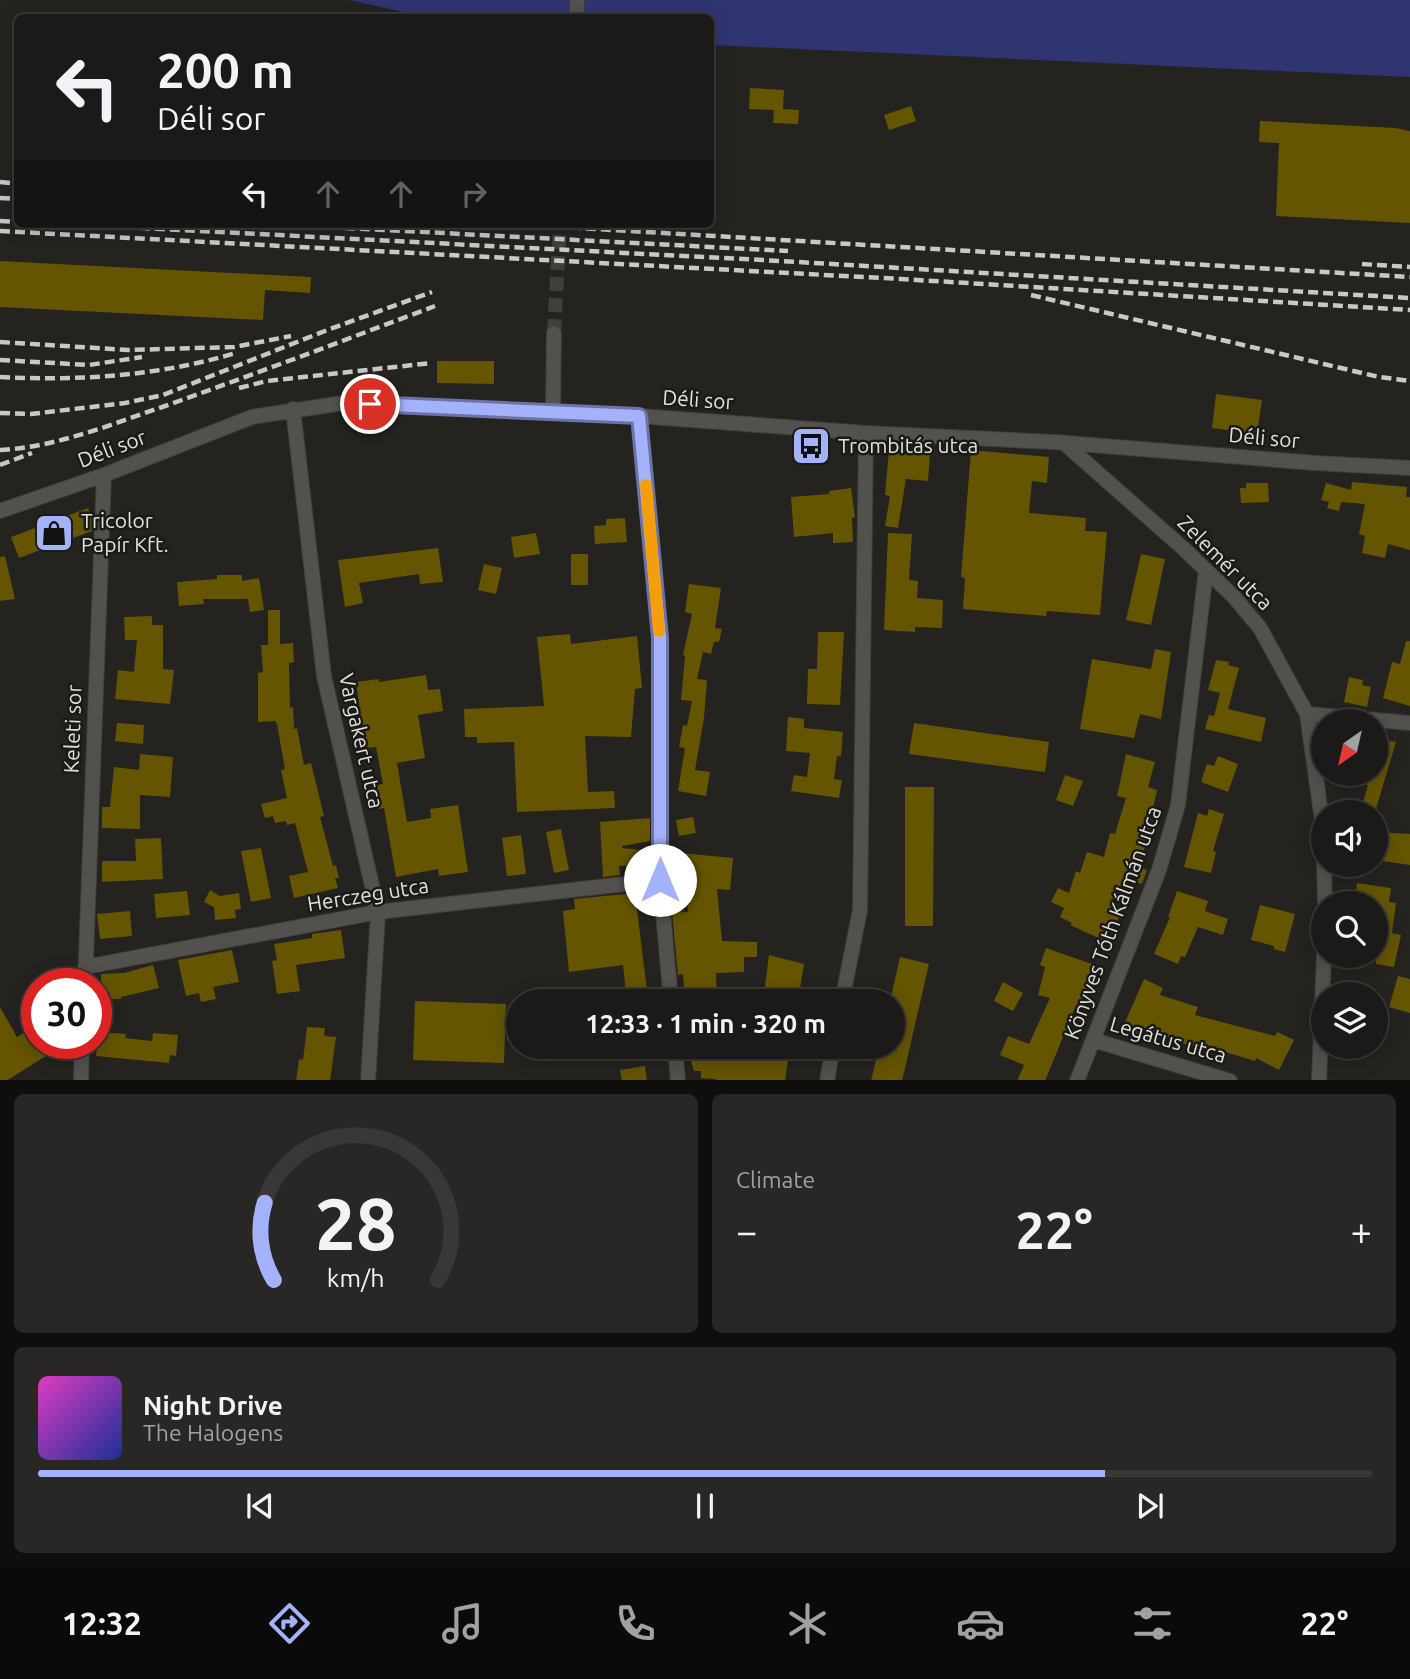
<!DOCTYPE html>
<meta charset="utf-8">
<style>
:root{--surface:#1b1a18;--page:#282725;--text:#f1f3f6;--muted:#a0a1a2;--line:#393837;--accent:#a4b2fc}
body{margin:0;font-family:Ubuntu,sans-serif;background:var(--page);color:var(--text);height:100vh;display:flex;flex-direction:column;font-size:26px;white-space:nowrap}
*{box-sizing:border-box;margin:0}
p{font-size:23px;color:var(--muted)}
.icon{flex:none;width:38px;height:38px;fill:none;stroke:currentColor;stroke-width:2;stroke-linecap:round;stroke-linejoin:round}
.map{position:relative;height:1080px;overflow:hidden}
.sheet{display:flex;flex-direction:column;gap:14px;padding:14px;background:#0f0e0d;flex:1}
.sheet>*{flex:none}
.guide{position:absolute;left:14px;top:14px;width:700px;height:214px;border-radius:10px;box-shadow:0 4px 18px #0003,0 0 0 2px var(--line);background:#1b1a18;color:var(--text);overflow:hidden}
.needle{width:46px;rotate:214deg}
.controls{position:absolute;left:1311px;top:709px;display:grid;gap:14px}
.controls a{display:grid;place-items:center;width:77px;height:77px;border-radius:50%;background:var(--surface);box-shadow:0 4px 18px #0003,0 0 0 2px var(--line);font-size:35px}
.speed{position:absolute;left:21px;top:968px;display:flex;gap:14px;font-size:35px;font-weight:700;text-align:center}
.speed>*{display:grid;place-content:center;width:91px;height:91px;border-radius:50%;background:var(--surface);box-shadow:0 4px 18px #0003,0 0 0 2px var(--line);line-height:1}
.speed .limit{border:10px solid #d22;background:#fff;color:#111}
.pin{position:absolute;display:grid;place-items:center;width:60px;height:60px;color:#fff;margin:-30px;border:4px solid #fff;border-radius:50%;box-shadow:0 2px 7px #0007}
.me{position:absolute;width:77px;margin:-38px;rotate:0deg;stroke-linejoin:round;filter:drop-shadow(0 0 5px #0008)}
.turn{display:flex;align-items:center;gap:24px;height:147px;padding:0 28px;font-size:32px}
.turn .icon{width:91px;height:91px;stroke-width:2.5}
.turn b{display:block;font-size:49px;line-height:60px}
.lanes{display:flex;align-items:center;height:66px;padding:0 28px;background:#0003;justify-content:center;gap:35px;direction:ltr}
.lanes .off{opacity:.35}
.big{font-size:52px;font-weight:700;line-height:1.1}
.sheet .tile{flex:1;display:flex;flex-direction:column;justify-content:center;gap:10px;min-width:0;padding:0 24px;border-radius:10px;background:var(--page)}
.sheet .dial{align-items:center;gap:0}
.dial svg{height:182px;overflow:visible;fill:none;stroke:var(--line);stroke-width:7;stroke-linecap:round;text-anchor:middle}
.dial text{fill:var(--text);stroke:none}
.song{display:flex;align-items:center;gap:21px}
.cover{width:84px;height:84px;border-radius:10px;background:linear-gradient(135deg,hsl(310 70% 55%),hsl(230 70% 35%))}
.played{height:7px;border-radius:4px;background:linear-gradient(90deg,var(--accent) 80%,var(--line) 80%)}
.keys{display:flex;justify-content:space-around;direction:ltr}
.heat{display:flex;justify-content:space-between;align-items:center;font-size:38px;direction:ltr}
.sheet .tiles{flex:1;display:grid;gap:14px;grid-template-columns:1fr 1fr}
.tile:last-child{grid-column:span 2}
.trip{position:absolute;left:506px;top:989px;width:399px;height:70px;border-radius:35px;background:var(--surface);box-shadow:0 4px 18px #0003,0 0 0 2px var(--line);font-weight:700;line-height:70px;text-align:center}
.menu{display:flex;height:112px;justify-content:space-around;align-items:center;background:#0b0a0a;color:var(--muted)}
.menu .icon{width:49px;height:49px}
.menu .selected{color:var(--accent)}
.menu b{font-size:32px;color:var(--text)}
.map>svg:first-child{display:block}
.green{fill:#2f3571}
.building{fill:#655500}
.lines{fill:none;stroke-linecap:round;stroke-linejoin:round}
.street-tunnel{stroke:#403f3c;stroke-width:14;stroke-dasharray:14 7;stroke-linecap:butt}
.street-casing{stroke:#403f3d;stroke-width:16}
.street{stroke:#52514e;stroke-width:14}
.rail{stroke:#c9c8c6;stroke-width:4.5;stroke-dasharray:10 5;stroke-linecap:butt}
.route-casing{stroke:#6b74a4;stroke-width:18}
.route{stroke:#a4b2fc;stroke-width:12}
.slow{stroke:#f59e0b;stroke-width:12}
.labels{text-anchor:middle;stroke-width:5;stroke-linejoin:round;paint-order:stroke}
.street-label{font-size:21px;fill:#e0dfdd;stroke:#1a1a17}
.poi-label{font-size:21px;fill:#e0dfdd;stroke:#1a1a17;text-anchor:start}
</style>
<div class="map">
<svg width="1410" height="1081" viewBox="0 0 1410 1081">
<rect width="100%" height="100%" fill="#242320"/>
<path class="green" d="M350,0H1410V77L711,45L710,18H429Z"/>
<path class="building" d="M750,88L784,90L783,109L799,110L798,124L773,123L774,110L749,109Z
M911,106L916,121L889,130L884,115Z
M1260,121L1395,128L1410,131V223L1276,216L1279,143L1259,142Z
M0,261L311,277L310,293L265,290L263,320L0,307Z
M437,361H494V384L437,383Z
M1216,394L1262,400L1257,434L1212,428Z
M889,450L930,453L928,481L906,479L898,528L885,526L890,496L885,495Z
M971,450L1049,457L1047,483L1032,481L1029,513L1086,518L1085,531L1107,532L1100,615L1047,611L1046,616L963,609L965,578L961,577Z
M1352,482L1407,487L1406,497H1410V550L1388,544L1385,558L1362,553L1365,536L1359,534L1365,504L1341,502L1339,511L1327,508L1329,502L1321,500L1326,483L1351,490Z
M1246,483H1268L1269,502L1241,503L1240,488H1246Z
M851,488L855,517L852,518L853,542L833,543V533L794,537L791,497L829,494V491Z
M88,508L93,519L92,531L19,558L11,537Z
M625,518L627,542L595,544L594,526L606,525V519Z
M536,533L540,554L514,558L511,537Z
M888,533L912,534L909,580L918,581L917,598L943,600L942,628L915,627V632L884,630Z
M438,548L443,582L420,584L419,574L359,583L363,603L345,607L338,560Z
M571,554H588V585H571Z
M1141,554L1165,559L1151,625L1126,620Z
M5,556L15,599L0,601V557Z
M484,564L502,568L496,594L478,590Z
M217,575H242V581L259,578L264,610L250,612L248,599H203L204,604L179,606L177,582L217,579Z
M689,584L721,588L715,628L722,629L719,642H714L711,654L703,652L697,679L707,680L704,718L695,770L710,772L706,796L678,791L685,748L679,747L683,725L687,726L692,701L681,700L685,656L683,655L692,614L685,612Z
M268,610H280V644L293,643L294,662L289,663L290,708L293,707L294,729L297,728L304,765L311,763L324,816L320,817L333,866L336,865L339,878H335L338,888L294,898L289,876L308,872L295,823L287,825L286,821L275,823L273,816L265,818L261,804L287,798L281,770L285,769L277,724L275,721L258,722V673L263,672L261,645H268Z
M152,616V625H163V669L174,670L170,704L115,699L118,670L134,672L137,640H125L124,617Z
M818,632H844L840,705L807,704L808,669H817Z
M570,634L571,644L637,636L642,688L635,689L631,737L585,736L588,792L614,791L615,808L517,812L514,742L477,743V737H465L464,709L544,706L537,637Z
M1406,641H1410V706L1383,698L1392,662L1400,664Z
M1155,649L1171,652L1161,719L1140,714L1134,738L1080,729L1092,659L1151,669Z
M1216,660L1229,662L1228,665L1239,668L1228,709L1266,718L1261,742L1205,729L1209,715L1214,716L1220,693L1208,690Z
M426,675L428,690L440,689L443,711L418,715L425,758L397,763L407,822L431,818L430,809L458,805L468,872L439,876L438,869L396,877L384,808L378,809L373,785L383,784L376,747L365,748L356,682L379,679V682Z
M1349,677L1363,680L1362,685L1371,687L1367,707L1344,702Z
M788,717L804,719V728L843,732L841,756H837L834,779L842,780L839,798L791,791L794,775L807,777L810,753L786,751Z
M117,723L144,725L143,744L115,741Z
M914,723L1049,742L1045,772L909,754Z
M1376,739L1396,742L1375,812H1360L1368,785L1339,780V774H1376Z
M140,754L173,757L170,797L140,795V829L102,828V807H110L114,767L139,770Z
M1126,754L1155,762L1148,787L1157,790L1140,868L1147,870L1142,884L1129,880L1126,891L1117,888L1110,910L1120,914L1116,926L1111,924L1103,940L1070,925L1072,923L1060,917L1064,908L1051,902L1058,888L1069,893L1076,871L1080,873L1087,852L1104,857L1110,833L1115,834L1126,798L1117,796Z
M1218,756L1238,764L1228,792L1201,782L1207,764L1214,766Z
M1065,775L1083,781L1073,806L1056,800Z
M905,787H934L933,926H905Z
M1209,809L1224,814L1213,851L1216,852L1211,873L1184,867L1198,813L1207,816Z
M693,817L696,833L679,836L676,820Z
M650,818V841L622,846V848L650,851V865L619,866L620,875L603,877L600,822Z
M561,829L569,870L554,873L546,832Z
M1376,832L1410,834V865L1376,860Z
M521,835L526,874L507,876L502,838Z
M161,838L163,879L102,882V861H136L135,839Z
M261,848L271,898L251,902L241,851Z
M681,853L733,858L730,890L717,889L722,941L757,942V957H744V972L716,973L717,1001H685L683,974L678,975L672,911L688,912L686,886L678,885Z
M1357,883L1391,888L1389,902L1396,903L1392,933L1401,935L1394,967L1376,964V903H1354Z
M210,890L220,896L239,893L241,909L235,910L236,918L215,920L214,907L204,902Z
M187,891L190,915L156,918L154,894Z
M1177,891L1208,901L1205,911L1228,919L1223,935L1198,927L1185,957L1181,956L1178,964L1154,954L1170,917H1168Z
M635,893L647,991L626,993L623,965L569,972L563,911L575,909L574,899Z
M1260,905L1295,914L1285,952L1274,949V946L1251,940Z
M130,911L132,936L100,939L97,914Z
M341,930L345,958L296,965L300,991L277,994L272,961L277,960L274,944L312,938V934Z
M1046,948L1103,968L1097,985L1091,983L1085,1007L1076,1005L1045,1081H1017L1024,1065L1000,1055L1008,1036L1029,1044L1050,998L1038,995L1045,967L1040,965Z
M232,950L239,982L213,987L216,999L201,1002L199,993L186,996L178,960Z
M769,955L804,964L798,1001H763Z
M900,957L929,964L902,1081H871L879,1046H892V1001H890Z
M153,965L159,988L121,997V999H101V974L124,973Z
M1398,976L1410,979V1013L1389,1007Z
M1144,979L1163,988L1160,995L1198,1007L1195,1015L1275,1036L1277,1032L1294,1040L1279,1070L1256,1058L1255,1061L1222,1051L1195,1047L1145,1031L1142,1036L1123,1027Z
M1003,982L1023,993L1013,1011L994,1001Z
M415,1001L506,1004L504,1063L413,1060Z
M0,1007L17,1037L30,1029L46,1056L6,1081H0Z
M307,1027L325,1028L324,1036L336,1037L330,1081H296L299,1059L303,1060Z
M99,1032L126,1034L125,1038L152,1041L153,1033L178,1035L176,1056L170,1055L169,1063L96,1056Z
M758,1046H790L785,1081H716V1079L701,1078V1071H694L690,1058L756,1060Z
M645,1066L647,1081H622L620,1070Z"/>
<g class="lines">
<path class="street-tunnel" d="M554,333L560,224"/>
<defs>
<path id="street" d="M577,15V0
M293,409L324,676L378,912L368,1081
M553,412L554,333
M639,416L660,638V880L671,1001
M1064,443L1184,549L1234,597L1260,628L1307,714L1323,827
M0,511L104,475L252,417L343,403L639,416L866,433L1054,442L1315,463L1410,468
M1307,714L1410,723
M1324,864L1325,903
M85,967L378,912L660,880
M85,984L104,475
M842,1001L860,910L866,433
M1093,1040L1230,1081
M675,1046L678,1081
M81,1081L82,1043
M827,1081L833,1046
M1077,1081L1159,870L1178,805L1206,570
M1319,1081L1324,956"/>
</defs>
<use href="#street" class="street-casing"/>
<use href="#street" class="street"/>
<path class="rail" d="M0,182L18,184
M0,198L18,199
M0,221L18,222
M65,224L781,261L1410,298
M270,224L788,251
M511,224L1410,277
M0,231L901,279L1410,310
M1362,264L1410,267
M1031,295L1379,377L1410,381
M0,342L128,350L234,347L291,336
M0,360L89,365L142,357
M0,377C81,381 158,376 236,353
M239,388L267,381L431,363
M0,413L31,414L125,403L163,395L330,329L432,292
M0,450C57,447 112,424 165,406C255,374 345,340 435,306
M0,465L32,453"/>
</g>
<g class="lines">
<defs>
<path id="route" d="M370,404L639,416L660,638V880"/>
</defs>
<use href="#route" class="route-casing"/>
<use href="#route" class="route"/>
<path class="slow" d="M646,485L659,631"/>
</g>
<defs>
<symbol id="bus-square" viewBox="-11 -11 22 22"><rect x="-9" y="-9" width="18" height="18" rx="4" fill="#a4b2fc" stroke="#1a1a17"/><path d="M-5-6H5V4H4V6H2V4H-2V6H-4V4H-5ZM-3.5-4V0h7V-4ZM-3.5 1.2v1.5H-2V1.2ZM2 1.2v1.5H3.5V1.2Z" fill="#111"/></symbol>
<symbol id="shop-square" viewBox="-11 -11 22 22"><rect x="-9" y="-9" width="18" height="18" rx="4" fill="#a4b2fc" stroke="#1a1a17"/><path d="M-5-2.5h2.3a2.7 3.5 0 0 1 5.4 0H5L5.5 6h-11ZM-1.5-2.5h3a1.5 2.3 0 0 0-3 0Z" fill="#111"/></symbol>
</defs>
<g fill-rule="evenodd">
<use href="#bus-square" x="789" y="424" width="44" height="44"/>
<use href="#shop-square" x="32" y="511" width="44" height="44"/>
</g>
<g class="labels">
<g class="street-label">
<text transform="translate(698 400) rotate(4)" y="7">Déli sor</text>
<text transform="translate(1264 438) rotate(5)" y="7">Déli sor</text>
<text transform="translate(112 449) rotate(-21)" y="7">Déli sor</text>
<text transform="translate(1225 563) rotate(45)" y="7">Zelemér utca</text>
<text transform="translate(73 729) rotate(-88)" y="7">Keleti sor</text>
<text transform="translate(361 741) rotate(77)" y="7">Vargakert utca</text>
<text transform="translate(368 895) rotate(-9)" y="7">Herczeg utca</text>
<text transform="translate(1113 923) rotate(-70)" y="7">Könyves Tóth Kálmán utca</text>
<text transform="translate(1168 1040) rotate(16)" y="7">Legátus utca</text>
</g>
<g class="poi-label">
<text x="838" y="453">Trombitás utca</text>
<text x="81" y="528">Tricolor<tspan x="81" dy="24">Papír Kft.</tspan></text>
</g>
</g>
</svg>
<div class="controls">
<a><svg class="needle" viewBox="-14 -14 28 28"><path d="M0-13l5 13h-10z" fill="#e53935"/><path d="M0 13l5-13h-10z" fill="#a0a1a2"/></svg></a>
<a><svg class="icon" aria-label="sound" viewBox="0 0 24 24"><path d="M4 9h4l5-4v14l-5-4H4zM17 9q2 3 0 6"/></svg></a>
<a><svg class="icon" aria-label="search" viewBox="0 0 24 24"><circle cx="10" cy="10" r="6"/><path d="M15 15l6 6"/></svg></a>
<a><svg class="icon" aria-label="layers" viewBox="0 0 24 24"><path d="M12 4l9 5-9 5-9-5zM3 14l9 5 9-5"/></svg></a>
</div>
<div class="speed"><div class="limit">30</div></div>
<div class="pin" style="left:370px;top:404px;background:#d93025"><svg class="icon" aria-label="arrive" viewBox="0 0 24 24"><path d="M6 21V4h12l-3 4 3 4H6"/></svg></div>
<svg class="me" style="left:660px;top:880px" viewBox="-20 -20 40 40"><circle r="19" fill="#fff"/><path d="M0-13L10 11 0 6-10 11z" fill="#a4b2fc"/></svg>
<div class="trip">12:33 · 1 min · 320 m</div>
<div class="guide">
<div class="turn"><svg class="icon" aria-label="left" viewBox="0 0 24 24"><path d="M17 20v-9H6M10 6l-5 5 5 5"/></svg><div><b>200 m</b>Déli sor</div></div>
<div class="lanes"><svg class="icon" aria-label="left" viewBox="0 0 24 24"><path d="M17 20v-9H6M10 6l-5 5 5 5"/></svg><svg class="icon off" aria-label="ahead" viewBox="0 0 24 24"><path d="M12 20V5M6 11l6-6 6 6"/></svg><svg class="icon off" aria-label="ahead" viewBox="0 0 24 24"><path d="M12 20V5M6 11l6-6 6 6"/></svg><svg class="icon off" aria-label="right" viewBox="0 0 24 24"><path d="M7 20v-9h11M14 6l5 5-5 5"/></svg></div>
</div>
</div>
<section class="sheet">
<div class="tiles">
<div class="tile dial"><svg viewBox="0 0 100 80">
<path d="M14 69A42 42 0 1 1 86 69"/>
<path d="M14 69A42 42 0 0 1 10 35" stroke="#a4b2fc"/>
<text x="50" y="56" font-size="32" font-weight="700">28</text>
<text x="50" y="72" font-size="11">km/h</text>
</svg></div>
<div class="tile"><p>Climate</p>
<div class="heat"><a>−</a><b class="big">22°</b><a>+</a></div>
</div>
<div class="tile">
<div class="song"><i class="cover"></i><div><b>Night Drive</b><p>The Halogens</p></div></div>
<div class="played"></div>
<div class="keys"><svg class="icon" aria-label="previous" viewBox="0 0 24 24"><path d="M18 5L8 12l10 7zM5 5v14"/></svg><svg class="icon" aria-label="pause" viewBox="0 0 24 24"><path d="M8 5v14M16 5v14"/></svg><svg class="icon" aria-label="next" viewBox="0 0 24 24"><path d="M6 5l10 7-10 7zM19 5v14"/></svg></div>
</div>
</div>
</section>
<nav class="menu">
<b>12:32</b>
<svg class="icon selected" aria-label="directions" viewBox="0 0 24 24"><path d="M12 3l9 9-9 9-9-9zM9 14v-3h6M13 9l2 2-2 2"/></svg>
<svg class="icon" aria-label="music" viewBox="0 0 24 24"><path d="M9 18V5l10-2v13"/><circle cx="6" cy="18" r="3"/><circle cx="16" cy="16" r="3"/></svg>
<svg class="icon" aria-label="phone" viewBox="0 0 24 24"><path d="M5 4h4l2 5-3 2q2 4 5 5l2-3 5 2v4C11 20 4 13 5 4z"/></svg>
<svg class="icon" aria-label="climate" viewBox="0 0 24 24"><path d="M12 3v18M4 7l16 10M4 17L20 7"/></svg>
<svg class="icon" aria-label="car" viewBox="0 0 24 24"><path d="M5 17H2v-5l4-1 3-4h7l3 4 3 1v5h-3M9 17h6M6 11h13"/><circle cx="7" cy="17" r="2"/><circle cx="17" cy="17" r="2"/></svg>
<svg class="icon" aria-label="filters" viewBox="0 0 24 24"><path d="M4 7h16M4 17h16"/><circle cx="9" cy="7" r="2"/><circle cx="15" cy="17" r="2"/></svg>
<b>22°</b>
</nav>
